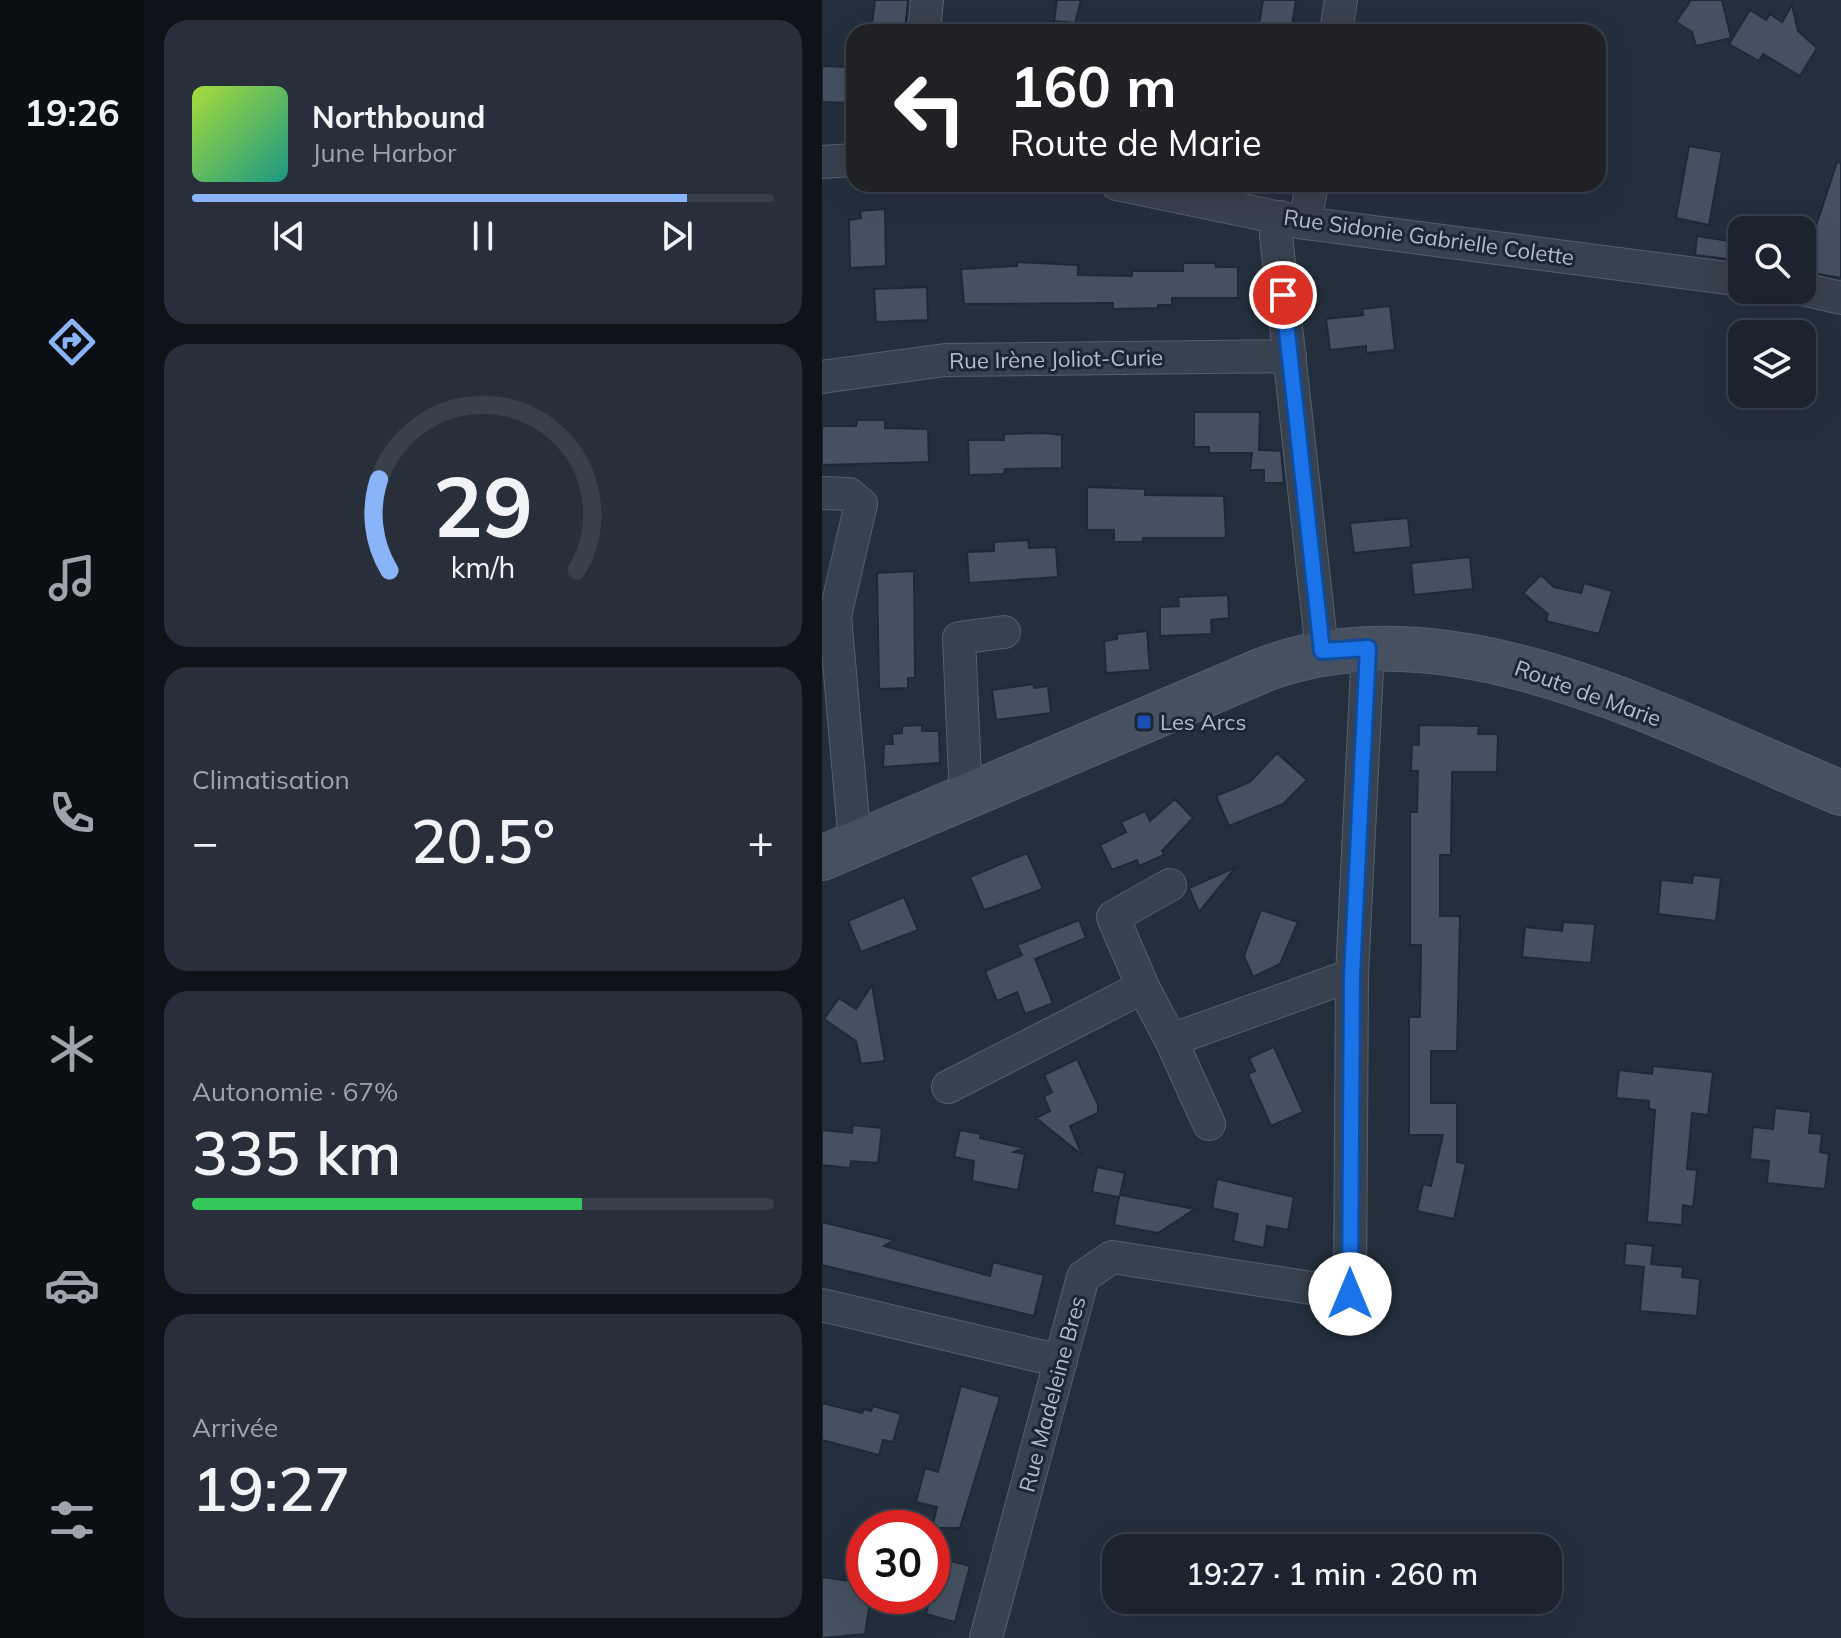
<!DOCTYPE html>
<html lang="fr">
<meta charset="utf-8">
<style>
:root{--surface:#1b232e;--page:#282f3a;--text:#f1f3f6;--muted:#a0a4aa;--line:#39404a;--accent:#8ab4f8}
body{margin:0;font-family:Mulish,sans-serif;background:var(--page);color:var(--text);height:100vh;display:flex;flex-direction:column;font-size:30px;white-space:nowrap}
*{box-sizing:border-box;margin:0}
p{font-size:26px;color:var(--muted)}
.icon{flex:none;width:44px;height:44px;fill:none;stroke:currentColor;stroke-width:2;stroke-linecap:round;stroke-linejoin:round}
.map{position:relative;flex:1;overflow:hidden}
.panel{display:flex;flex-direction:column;gap:20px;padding:20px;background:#0f1319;width:678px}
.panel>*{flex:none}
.guide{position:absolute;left:24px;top:24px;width:760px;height:168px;border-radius:24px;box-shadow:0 8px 32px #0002,0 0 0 2px var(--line);background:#202124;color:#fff;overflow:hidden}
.buttons{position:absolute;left:906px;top:216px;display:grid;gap:16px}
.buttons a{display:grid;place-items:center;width:88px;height:88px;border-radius:16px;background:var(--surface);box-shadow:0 8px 32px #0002,0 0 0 2px var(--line);font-size:40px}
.speed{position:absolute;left:24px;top:1510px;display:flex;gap:16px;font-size:40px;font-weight:700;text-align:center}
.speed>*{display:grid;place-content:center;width:104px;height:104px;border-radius:50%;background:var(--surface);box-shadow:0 8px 32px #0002,0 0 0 2px var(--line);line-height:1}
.speed .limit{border:12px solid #d22;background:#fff;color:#111}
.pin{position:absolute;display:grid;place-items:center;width:68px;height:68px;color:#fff;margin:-34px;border:4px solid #fff;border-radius:50%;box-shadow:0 2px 8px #0007}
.me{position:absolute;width:88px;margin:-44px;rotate:0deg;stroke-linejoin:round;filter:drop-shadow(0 0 6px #0008)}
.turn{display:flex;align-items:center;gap:28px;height:168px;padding:0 32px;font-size:36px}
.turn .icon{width:104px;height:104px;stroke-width:2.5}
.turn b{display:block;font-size:56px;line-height:68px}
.big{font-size:60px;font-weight:600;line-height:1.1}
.panel .widget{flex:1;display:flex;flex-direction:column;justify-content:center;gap:12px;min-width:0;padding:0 28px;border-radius:24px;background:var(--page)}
.panel .dial{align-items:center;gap:0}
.dial svg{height:208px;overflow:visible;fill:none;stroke:var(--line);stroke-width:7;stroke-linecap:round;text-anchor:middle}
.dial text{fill:var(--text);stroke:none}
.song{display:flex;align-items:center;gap:24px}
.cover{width:96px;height:96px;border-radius:12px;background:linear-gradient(135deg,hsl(80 70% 55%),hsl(170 70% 35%))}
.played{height:8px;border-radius:4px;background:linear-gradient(90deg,var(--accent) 85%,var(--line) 85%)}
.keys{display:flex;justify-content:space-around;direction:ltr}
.heat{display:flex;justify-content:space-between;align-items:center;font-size:44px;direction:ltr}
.charge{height:12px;border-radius:6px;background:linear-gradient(90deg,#34c759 67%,var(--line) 0)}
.trip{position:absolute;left:280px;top:1534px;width:460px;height:80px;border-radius:24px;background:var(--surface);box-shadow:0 8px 32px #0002,0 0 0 2px var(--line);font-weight:600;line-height:80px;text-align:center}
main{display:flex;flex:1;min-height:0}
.tabs{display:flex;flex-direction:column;width:144px;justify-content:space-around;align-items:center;background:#0b0e12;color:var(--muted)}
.tabs .icon{width:56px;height:56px}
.tabs .on{color:var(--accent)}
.tabs b{font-size:36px;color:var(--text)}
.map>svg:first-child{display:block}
.building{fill:#455162;stroke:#1f2835;stroke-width:2}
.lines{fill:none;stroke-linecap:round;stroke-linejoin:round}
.street-casing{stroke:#565f6c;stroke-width:34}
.secondary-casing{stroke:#565f6c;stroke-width:46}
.street{stroke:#38414e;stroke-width:32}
.secondary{stroke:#465061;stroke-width:44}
.route-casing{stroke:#114b97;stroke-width:20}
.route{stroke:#1a73e8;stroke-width:14}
.transit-dot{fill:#1a4fb4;stroke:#1d2633;stroke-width:3}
.labels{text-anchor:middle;stroke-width:6;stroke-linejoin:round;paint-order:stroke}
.street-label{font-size:22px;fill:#b4bcc9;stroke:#1d2633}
.poi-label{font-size:22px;fill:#b4bcc9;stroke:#1d2633;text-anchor:start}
</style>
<main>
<nav class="tabs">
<b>19:26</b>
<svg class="icon on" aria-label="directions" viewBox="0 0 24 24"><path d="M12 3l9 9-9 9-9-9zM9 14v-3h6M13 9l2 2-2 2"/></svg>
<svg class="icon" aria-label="music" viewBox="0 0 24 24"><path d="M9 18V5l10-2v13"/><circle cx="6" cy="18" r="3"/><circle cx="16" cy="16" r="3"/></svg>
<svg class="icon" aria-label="phone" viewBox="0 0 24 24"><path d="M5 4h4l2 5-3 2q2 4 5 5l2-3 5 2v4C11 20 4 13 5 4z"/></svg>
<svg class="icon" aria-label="climate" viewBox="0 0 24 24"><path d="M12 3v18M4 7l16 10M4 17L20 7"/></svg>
<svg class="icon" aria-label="car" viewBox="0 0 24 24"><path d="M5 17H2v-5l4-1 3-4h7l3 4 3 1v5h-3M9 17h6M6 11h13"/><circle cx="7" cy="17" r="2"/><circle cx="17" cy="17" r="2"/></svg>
<svg class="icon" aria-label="filters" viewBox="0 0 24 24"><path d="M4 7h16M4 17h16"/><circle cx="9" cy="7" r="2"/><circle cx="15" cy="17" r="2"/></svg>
</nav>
<section class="panel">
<div class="widget">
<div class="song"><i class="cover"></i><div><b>Northbound</b><p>June Harbor</p></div></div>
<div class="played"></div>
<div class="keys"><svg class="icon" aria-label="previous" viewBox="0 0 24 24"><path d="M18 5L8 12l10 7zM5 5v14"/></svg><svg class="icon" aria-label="pause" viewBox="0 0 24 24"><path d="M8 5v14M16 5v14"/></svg><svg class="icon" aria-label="next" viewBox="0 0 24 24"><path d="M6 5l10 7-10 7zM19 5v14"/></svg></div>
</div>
<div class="widget dial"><svg viewBox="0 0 100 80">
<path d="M14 69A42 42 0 1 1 86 69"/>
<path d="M14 69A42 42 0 0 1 10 34" stroke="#8ab4f8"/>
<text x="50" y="56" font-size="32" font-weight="700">29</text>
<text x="50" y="72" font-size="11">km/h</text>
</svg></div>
<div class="widget"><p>Climatisation</p>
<div class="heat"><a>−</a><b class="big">20.5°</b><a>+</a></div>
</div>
<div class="widget"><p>Autonomie · 67%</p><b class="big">335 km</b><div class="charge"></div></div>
<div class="widget"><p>Arrivée</p><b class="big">19:27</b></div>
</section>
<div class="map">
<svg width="1019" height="1638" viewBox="0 0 1019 1638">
<rect width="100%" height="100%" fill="#242f3e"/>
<path class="building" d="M53,0H86L83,30L50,26Z
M235,0H259L253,23L232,21Z
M441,0H474L469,32H436Z
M869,0H900L909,38L874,46L870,32L854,22Z
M970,5L976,31L995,48L978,76L941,54L937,61L907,44L928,10L944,20L948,14L960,22Z
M0,66L32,67V103L0,102Z
M867,146L900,152L887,225L854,218Z
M1015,162L1019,163V278L980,271V235L990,238Z
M63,209L64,266L28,268L27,220L39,218L38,211Z
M875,236L920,243V261L873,255Z
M195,262L256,265V275L310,276V271H361V263H393L394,267H416V298H350V305H336V308L291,309V303L142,304L139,269L195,266Z
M105,287L106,320L54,322L52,289Z
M568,306L573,350L544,353V346L508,350L504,319L541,315L540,309Z
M372,412H438L437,450L459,451L462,483H442V470H428L430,453H387V447H372Z
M35,420H63V428L106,429L107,462L0,465V426H34Z
M223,433L240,435V468L183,469L182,474L147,475L146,440H182V434Z
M265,487L323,489V495L402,496L404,538H321V542H292V530H265Z
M586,518L589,547L532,553L528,523Z
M206,540L207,548L234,547L236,577L147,583L145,552L172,551V542Z
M648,557L651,589L592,595L589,563Z
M92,571L93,678H86V688L57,689L55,573Z
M719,575L732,587L759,593L762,583L790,591L777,634L724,621L726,614L701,593Z
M406,595L407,618L389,620L390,634L338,636V607L357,606L356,597Z
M325,631L328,670L284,673L282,641L295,639V634Z
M211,684L212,688L226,686L229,713L174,720L170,690Z
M100,725V731H117L118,763L61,767L62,744H71L70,734L80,733V726Z
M597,725L657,726L656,734H676L675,772H630L629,855H618V916H638L635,1051H609V1103H635V1162L644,1164L632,1219L595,1211L601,1184L609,1186L621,1135H587V1017H598L599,945H588V812H595L596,771H589L590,744L597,745Z
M455,753L485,780L461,804L407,826L394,796L428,782Z
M353,799L371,818L340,851L342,855L317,866L315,860L290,870L278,845L304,832L299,822L323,811L328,821Z
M205,853L221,889L162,910L148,877Z
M414,867L377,912L367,888Z
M871,875L899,878L894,921L836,914L839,880L870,883Z
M82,897L96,930L39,952L26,921Z
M439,910L476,922L458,964L431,977L422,956Z
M257,920L264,938L213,959L231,1003L203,1014L195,992L175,1001L163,971L200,955L195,945Z
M741,922L773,924L769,963L700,957L703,927L740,931Z
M50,985L63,1061L39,1064L34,1041L2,1019L17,998L34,1009Z
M452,1047L481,1112L449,1126L426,1074L433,1071L427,1058Z
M255,1059L276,1105V1113L248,1126L260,1155L214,1118L228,1111L222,1097L230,1092L222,1075Z
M831,1066L891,1072L886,1115L870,1113L865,1169L875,1170L873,1191L871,1207L861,1205L860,1225L825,1222L833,1110L827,1109V1101L794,1098L797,1070L830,1074Z
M953,1108L989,1112L987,1133L1000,1134L998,1152L1007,1154L1003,1189L945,1183L947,1161L928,1159L931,1127L951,1129Z
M31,1125L60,1128L56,1163L29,1161L28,1168L0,1165V1130L30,1133Z
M138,1130L159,1134L158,1138L202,1148L192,1152L203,1154L196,1190L150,1181L152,1161L132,1157Z
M275,1167L303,1173L298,1195L373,1209L336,1233L292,1225L297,1197L270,1192Z
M395,1179L472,1197L466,1230L445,1226L442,1248L411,1241L416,1214L390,1208Z
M0,1222L72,1240L62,1246L168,1276L171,1262L222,1275L212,1316L0,1265Z
M804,1243L831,1246L829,1264L861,1267L860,1277L878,1279L875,1316L818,1311L822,1267L802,1265Z
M139,1386L178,1397L138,1528H110L115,1507L94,1502L103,1468L116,1472Z
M0,1403L40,1413L42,1409L49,1411L51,1406L79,1414L71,1442L61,1440L57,1455L0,1440Z
M118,1558L148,1566L133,1622L104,1614Z
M0,1577L42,1583V1596H49L43,1634L0,1638Z"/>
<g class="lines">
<defs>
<path id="street" d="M102,32L105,0
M514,32L519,0
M0,162L32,160
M295,184L483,223L920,280
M458,217L454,236L500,651
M483,223L490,184
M980,289L1019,298
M0,377L123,360L468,356
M0,493L27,494L39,504L13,616L33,844
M144,799L137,638L182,632
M321,987L291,917L348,885
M349,1040L387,1124
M126,1087L321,987L349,1040L530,975
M0,1305L239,1361
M164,1638L261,1277L290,1257L528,1294L530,975L546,648"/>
<path id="secondary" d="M0,858L441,670C628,599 847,722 1019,793"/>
</defs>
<use href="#street" class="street-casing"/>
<use href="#secondary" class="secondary-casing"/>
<use href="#street" class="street"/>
<use href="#secondary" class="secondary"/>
</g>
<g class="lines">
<defs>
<path id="route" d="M461,295L500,651L546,648L530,975L528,1294"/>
</defs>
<use href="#route" class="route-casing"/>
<use href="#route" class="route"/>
</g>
<rect class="transit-dot" x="314" y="714" width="16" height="16" rx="4"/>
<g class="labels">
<g class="street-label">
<text transform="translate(607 237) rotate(8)" y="8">Rue Sidonie Gabrielle Colette</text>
<text transform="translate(234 359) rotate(-1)" y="8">Rue Irène Joliot-Curie</text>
<text transform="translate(766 693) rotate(20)" y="8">Route de Marie</text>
<text transform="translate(230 1394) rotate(-75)" y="8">Rue Madeleine Bres</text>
</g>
<g class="poi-label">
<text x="338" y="730">Les Arcs</text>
</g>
</g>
</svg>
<div class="buttons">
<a><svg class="icon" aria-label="search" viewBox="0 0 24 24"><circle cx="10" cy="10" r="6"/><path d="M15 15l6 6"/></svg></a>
<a><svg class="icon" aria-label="layers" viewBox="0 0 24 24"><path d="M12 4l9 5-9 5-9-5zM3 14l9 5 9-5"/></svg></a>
</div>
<div class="speed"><div class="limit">30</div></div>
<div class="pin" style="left:461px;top:295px;background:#d93025"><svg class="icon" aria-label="arrive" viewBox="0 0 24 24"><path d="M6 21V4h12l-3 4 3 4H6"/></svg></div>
<svg class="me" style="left:528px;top:1294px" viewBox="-20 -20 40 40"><circle r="19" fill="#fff"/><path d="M0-13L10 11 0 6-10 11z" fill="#1a73e8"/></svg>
<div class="trip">19:27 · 1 min · 260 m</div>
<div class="guide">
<div class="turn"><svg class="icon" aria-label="left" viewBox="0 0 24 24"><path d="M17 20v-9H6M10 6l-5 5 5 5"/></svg><div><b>160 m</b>Route de Marie</div></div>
</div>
</div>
</main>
